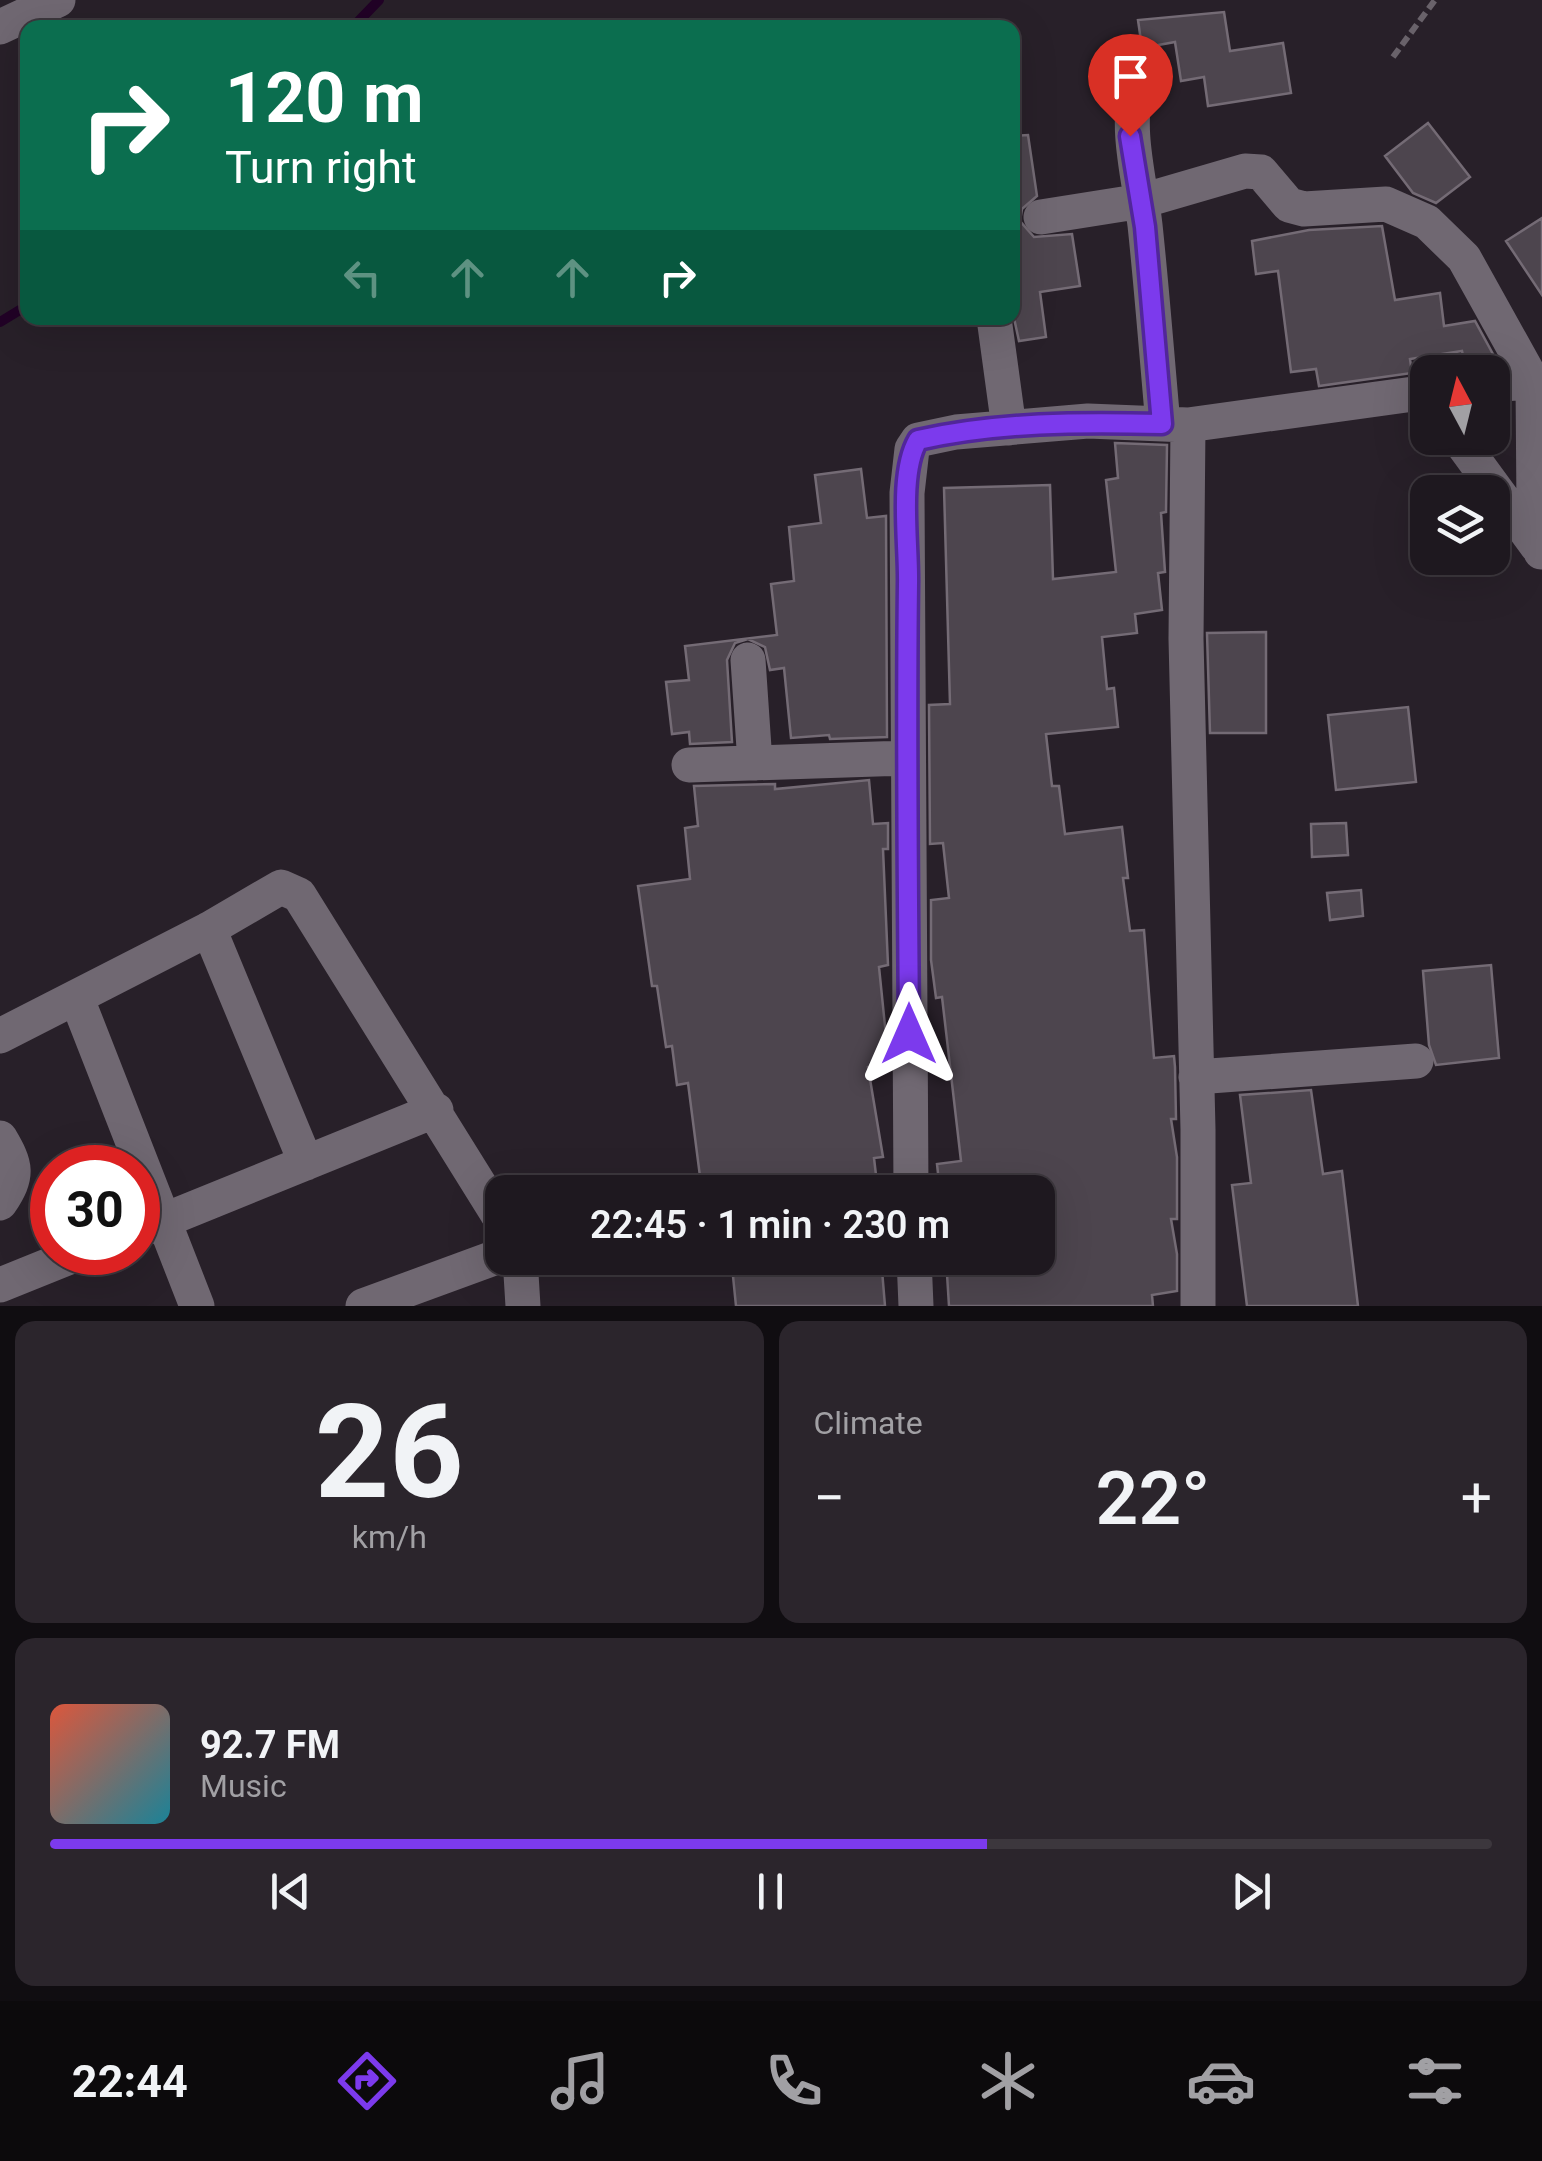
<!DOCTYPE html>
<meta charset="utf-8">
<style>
:root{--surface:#1e181f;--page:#2b252c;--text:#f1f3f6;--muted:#a1a0a4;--line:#3c373d;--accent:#7c3aed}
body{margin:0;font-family:Roboto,sans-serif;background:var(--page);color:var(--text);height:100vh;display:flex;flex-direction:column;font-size:38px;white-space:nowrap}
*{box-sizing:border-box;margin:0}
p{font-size:32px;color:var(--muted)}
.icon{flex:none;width:55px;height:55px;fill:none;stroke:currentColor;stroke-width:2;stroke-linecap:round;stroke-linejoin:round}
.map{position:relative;height:1306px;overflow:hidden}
.panel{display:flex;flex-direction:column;gap:15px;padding:15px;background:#100d11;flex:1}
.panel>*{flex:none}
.banner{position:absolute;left:20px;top:20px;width:1000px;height:305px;border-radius:20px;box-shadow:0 10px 40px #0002,0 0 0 2px var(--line);background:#0b6e4f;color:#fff;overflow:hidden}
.needle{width:65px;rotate:353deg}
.controls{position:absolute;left:1410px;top:355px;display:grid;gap:20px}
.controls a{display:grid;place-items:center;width:100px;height:100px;border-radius:20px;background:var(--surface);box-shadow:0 10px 40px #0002,0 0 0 2px var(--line);font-size:50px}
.speed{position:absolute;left:30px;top:1145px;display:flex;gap:20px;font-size:50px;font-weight:700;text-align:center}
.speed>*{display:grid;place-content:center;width:130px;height:130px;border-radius:50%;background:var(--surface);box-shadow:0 10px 40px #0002,0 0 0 2px var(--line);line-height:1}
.speed .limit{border:15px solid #d22;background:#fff;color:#111}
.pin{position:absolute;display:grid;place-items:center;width:85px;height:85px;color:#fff;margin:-102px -42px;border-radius:50% 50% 50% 0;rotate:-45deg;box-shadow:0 0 10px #0007}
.pin .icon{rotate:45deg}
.me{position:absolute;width:110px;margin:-55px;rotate:0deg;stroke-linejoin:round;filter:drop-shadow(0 0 8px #0008)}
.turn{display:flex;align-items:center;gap:35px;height:210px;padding:0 40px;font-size:45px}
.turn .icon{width:130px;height:130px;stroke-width:2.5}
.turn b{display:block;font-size:70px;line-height:85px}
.lanes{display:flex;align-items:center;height:95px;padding:0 40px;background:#0003;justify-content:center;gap:50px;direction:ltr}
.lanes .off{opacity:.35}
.big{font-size:75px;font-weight:600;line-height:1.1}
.panel .widget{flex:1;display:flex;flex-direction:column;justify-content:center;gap:15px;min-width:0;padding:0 35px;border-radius:20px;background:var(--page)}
.panel .dial{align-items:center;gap:0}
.dial b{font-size:130px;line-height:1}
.song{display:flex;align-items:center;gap:30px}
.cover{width:120px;height:120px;border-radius:15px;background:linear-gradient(135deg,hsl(10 70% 55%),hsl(190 70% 35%))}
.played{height:10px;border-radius:5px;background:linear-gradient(90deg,var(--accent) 65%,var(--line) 65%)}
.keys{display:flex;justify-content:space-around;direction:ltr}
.heat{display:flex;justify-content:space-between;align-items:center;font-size:55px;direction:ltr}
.panel .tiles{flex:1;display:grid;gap:15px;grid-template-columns:1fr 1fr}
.widget:last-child{grid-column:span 2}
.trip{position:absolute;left:485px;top:1175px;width:570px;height:100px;border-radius:20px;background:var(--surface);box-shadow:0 10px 40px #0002,0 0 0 2px var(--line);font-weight:600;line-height:100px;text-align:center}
.dock{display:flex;height:160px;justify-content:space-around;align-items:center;background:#0c0a0c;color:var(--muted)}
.dock .icon{width:70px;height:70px}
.dock .on{color:var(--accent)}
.dock b{font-size:45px;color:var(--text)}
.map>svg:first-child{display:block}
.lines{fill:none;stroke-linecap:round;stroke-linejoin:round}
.stream{stroke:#210226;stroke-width:10}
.building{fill:#4d454e;stroke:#746b75;stroke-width:2.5}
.path{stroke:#69626a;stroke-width:6;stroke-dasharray:10 5;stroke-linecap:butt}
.minor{stroke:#706872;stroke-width:35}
.route-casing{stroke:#51269a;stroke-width:25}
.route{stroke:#7c3aed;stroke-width:18}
</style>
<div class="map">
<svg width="1542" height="1306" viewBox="0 0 1542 1306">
<rect width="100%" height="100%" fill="#282029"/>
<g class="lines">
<path class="stream" d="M352,28L379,0
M0,322L28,305"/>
</g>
<path class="building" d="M1224,12L1230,51L1283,43L1291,93L1208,106L1204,77L1181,81L1175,42L1142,48L1138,20Z
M1428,123L1470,177L1436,203L1413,193L1385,156Z
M1028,135L1037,196L1022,209L1020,221L1034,237L1072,234L1080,286L1040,292L1046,337L1019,341L1012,309V136Z
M1542,218V295L1506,241Z
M1382,226L1395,300L1440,293L1444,326L1475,321L1494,356L1464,360L1462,351L1410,359L1412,373L1319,386L1316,369L1291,372L1278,271L1256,274L1252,241L1309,230Z
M1115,443L1167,445L1166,512L1161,513L1165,572L1158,573L1162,610L1135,614L1137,633L1102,637L1107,689L1114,688L1118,727L1046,734L1052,786H1059L1065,834L1122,827L1128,878H1123L1130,931L1144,930L1154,1058L1174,1056L1175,1067L1176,1119H1171L1177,1157V1219H1171L1177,1254V1291L1152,1295L1153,1306H949L946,1258H1038V1192H940L937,1164L961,1161L942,997L936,998L931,960V900L949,898L943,843L930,844L929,705L950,704L944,488L1050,485L1053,579L1116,572L1106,480L1118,478Z
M861,469L867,518L886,516L887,737L830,739L829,735L791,738L784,668L770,670L765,647L748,639L735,643L727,660L732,742L690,744L689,732L672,734L666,682L689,680L685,646L777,635L771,584L794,581L789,527L821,523L815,475Z
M1266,632V733H1210L1207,633Z
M1408,707L1416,782L1336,790L1328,715Z
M869,780L873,824L888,823V849H883L888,965L879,967L889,1065L868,1067L883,1157L874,1158L878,1192H702L688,1083L677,1085L672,1046L666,1047L657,986H652L638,886L690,879L685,828L698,826L694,786L775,784V789Z
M1346,823L1348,855L1312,857L1311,824Z
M1361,890L1363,916L1330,920L1327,893Z
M1491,965L1499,1058L1436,1065L1429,1045L1423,971Z
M1311,1090L1323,1174L1342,1171L1358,1306H1247L1232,1185L1251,1183L1240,1095Z
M778,1258H881L885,1306H736L733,1276L779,1271Z"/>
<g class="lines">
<path class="path" d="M1393,57L1435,0"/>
<path class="minor" d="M0,27L58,0
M1137,81C1125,131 1139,175 1145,225C1152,291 1157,358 1163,424
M1041,217L1142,201L1245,171L1261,172L1289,205L1304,209L1386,204L1427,222L1464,258L1533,382L1534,509L1541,552
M994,318L1009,428
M1492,385L1542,381
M1188,425L1186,639L1198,1129V1306
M1458,438L1537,546
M748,660L755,763
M689,765L907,758
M209,929L306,1163
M77,999L197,1306
M0,1036L209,929L281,887L299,895L502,1221
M1196,1077L1416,1061
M0,1138C16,1165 19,1175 0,1203
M911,1192L907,493L912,449L918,440L956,432L1088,421L1188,425L1428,392
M138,1231L436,1110
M520,1258L523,1306
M914,1258L916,1306
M0,1285L82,1252
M363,1306L502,1255"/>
</g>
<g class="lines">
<defs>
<path id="route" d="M909,1034C908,884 906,734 908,584C909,544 898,474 918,440C997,422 1081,422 1162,424L1145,227L1130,136"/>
</defs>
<use href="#route" class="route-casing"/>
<use href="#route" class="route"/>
</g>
</svg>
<div class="controls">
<a><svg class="needle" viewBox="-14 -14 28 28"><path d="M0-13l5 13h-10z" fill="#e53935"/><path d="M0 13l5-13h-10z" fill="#a1a0a4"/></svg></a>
<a><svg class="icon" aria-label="layers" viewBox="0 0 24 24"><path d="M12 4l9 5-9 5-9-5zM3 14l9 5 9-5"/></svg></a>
</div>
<div class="speed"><div class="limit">30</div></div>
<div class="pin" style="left:1130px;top:136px;background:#d93025"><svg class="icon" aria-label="arrive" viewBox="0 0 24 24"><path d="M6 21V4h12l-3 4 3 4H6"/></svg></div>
<svg class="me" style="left:909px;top:1034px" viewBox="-20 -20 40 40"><path d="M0-17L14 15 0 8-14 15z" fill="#7c3aed" stroke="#fff" stroke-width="4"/></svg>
<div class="trip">22:45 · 1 min · 230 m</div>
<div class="banner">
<div class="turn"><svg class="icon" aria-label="right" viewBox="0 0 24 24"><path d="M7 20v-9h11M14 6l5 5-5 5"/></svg><div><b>120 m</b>Turn right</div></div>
<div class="lanes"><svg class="icon off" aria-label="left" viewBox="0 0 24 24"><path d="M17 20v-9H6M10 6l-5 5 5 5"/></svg><svg class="icon off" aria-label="ahead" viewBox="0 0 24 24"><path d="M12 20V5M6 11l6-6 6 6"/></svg><svg class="icon off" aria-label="ahead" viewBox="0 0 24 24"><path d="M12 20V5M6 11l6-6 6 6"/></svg><svg class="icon" aria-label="right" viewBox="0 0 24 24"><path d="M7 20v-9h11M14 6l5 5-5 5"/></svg></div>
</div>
</div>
<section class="panel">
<div class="tiles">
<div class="widget dial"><b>26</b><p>km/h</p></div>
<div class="widget"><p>Climate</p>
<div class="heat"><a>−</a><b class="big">22°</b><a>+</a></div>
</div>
<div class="widget">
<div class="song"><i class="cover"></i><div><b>92.7 FM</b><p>Music</p></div></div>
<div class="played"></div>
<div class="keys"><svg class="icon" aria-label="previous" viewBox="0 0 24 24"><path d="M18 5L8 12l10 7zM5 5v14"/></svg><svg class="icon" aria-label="pause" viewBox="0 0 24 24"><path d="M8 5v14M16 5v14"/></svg><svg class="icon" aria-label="next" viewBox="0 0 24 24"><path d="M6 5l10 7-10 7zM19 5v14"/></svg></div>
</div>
</div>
</section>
<nav class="dock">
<b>22:44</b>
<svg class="icon on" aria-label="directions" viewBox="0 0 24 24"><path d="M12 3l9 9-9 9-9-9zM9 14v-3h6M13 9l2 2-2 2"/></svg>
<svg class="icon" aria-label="music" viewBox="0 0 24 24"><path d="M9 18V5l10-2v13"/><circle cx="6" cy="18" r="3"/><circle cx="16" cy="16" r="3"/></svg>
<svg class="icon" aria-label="phone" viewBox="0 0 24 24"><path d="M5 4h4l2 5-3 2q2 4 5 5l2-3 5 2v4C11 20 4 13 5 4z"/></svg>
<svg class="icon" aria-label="climate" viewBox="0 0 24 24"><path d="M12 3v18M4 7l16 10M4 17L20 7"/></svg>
<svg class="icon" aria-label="car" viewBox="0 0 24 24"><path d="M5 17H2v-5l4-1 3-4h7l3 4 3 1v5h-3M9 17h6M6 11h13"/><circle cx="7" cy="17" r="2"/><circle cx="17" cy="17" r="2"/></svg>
<svg class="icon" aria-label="filters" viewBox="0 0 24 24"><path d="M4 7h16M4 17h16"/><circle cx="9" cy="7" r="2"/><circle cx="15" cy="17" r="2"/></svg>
</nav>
